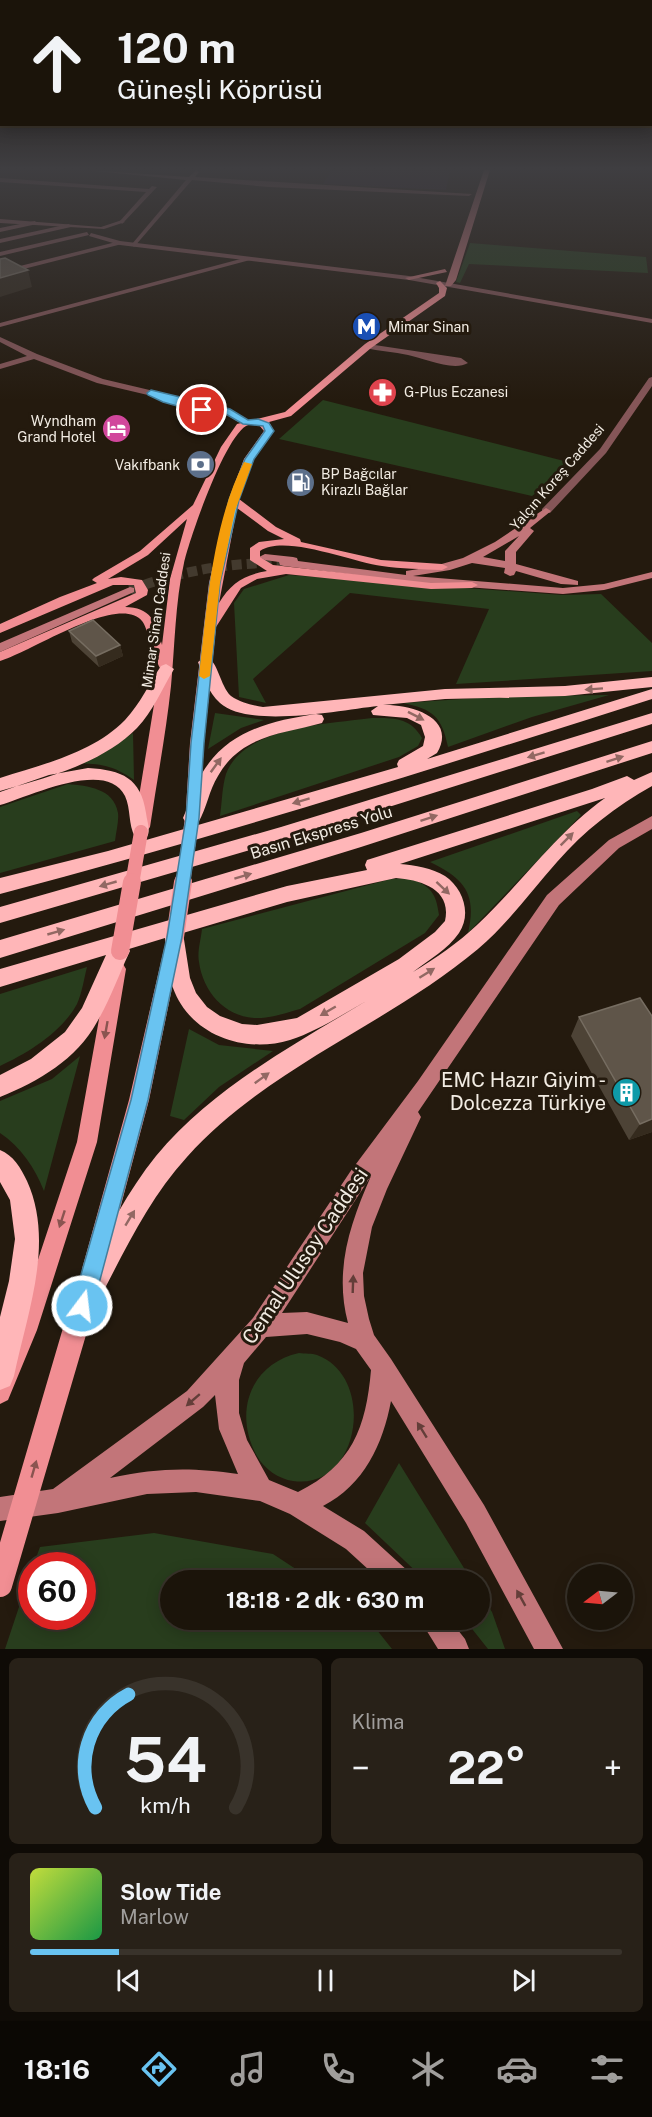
<!DOCTYPE html>
<html lang="tr">
<meta charset="utf-8">
<style>
:root{--surface:#1b140a;--page:#282118;--text:#f1f3f6;--muted:#a09e9c;--line:#39332b;--accent:#69c3f1}
body{margin:0;font-family:"Public Sans",sans-serif;background:var(--page);color:var(--text);height:100vh;display:flex;flex-direction:column;font-size:22px;white-space:nowrap}
*{box-sizing:border-box;margin:0}
p{font-size:20px;color:var(--muted)}
.icon{flex:none;width:33px;height:33px;fill:none;stroke:currentColor;stroke-width:2;stroke-linecap:round;stroke-linejoin:round}
.map{position:relative;height:1649px;overflow:hidden}
.drawer{display:flex;flex-direction:column;gap:9px;padding:9px;background:#0f0b06;flex:1}
.drawer>*{flex:none}
.banner{position:absolute;left:0px;top:0px;width:652px;height:126px;box-shadow:0 3px 15px #0003,0 0 0 2px var(--line);background:#1b140a;color:var(--text);overflow:hidden}
.needle{width:39px;rotate:254deg}
.fabs{position:absolute;left:567px;top:1564px;display:grid;gap:12px}
.fabs a{display:grid;place-items:center;width:66px;height:66px;border-radius:50%;background:var(--surface);box-shadow:0 3px 15px #0003,0 0 0 2px var(--line);font-size:30px}
.speed{position:absolute;left:18px;top:1552px;display:flex;gap:12px;font-size:30px;font-weight:700;text-align:center}
.speed>*{display:grid;place-content:center;width:78px;height:78px;border-radius:50%;background:var(--surface);box-shadow:0 3px 15px #0003,0 0 0 2px var(--line);line-height:1}
.speed .limit{border:9px solid #d22;background:#fff;color:#111}
.pin{position:absolute;display:grid;place-items:center;width:51px;height:51px;color:#fff;margin:-26px;border:3px solid #fff;border-radius:50%;box-shadow:0 2px 6px #0007}
.me{position:absolute;width:66px;margin:-33px;rotate:15deg;stroke-linejoin:round;filter:drop-shadow(0 0 4px #0008)}
.turn{display:flex;align-items:center;gap:21px;height:126px;padding:0 18px;font-size:27px}
.turn .icon{width:78px;height:78px;stroke-width:2.5}
.turn b{display:block;font-size:42px;line-height:51px}
.big{font-size:45px;font-weight:700;line-height:1.1}
.drawer .card{flex:1;display:flex;flex-direction:column;justify-content:center;gap:9px;min-width:0;padding:0 21px;border-radius:9px;background:var(--page)}
.drawer .dial{align-items:center;gap:0}
.dial svg{height:156px;overflow:visible;fill:none;stroke:var(--line);stroke-width:7;stroke-linecap:round;text-anchor:middle}
.dial text{fill:var(--text);stroke:none}
.song{display:flex;align-items:center;gap:18px}
.cover{width:72px;height:72px;border-radius:9px;background:linear-gradient(135deg,hsl(70 70% 55%),hsl(140 70% 35%))}
.played{height:6px;border-radius:3px;background:linear-gradient(90deg,var(--accent) 15%,var(--line) 15%)}
.keys{display:flex;justify-content:space-around;direction:ltr}
.heat{display:flex;justify-content:space-between;align-items:center;font-size:33px;direction:ltr}
.drawer .tiles{flex:1;display:grid;gap:9px;grid-template-columns:1fr 1fr}
.card:last-child{grid-column:span 2}
.trip{position:absolute;left:160px;top:1570px;width:330px;height:60px;border-radius:30px;background:var(--surface);box-shadow:0 3px 15px #0003,0 0 0 2px var(--line);font-weight:700;line-height:60px;text-align:center}
.menu{display:flex;height:96px;justify-content:space-around;align-items:center;background:#0b0804;color:var(--muted)}
.menu .icon{width:42px;height:42px}
.menu .current{color:var(--accent)}
.menu b{font-size:27px;color:var(--text)}
.map>svg:first-child{display:block}
.education{fill:#2c1e2b}
.green{fill:#283d1d}
.lines{fill:none;stroke-linecap:round;stroke-linejoin:round}
.secondary-tunnel{stroke:#433a2e;stroke-width:10;stroke-dasharray:10 5;stroke-linecap:butt}
.minor{fill:#855658;fill-rule:evenodd}
.tertiary{fill:#855658;fill-rule:evenodd}
.secondary{fill:#c27579;fill-rule:evenodd}
.primary{fill:#f18e93;fill-rule:evenodd}
.motorway{fill:#ffb6b8;fill-rule:evenodd}
.primary-bridge-far2{stroke:#f18e93;stroke-width:14}
.primary-bridge-far1{stroke:#f18e93;stroke-width:18}
.primary-bridge{stroke:#f18e93;stroke-width:24}
.wall{fill:#4d4336}
.shaded-wall{fill:#352b1e}
.building{fill:#5f5549;stroke:#766d61;stroke-width:1.5}
.oneway{fill:#926863}
.oneway2{fill:#8a5450}
.oneway3{fill:#633e39}
.route{fill:#69c3f1;stroke:#447f9d;stroke-width:1.5}
.slow{fill:#f59e0b}
.labels{text-anchor:middle;stroke-width:6;stroke-linejoin:round;paint-order:stroke}
.far-poi-label{font-size:14px;fill:#f2ece3;stroke:#241a0e;text-anchor:start}
.far-street-label{font-size:14px;fill:#f2ece3;stroke:#241a0e}
.street-label{font-size:16px;fill:#f2ece3;stroke:#241a0e}
.near-poi-label{font-size:20px;fill:#f2ece3;stroke:#241a0e;text-anchor:end}
.near-street-label{font-size:20px;fill:#f2ece3;stroke:#241a0e}
</style>
<div class="map">
<svg width="652" height="1649" viewBox="0 0 652 1649">
<rect width="100%" height="100%" fill="#241a0e"/>
<path class="education" d="M332,170H450L446,190L323,184Z"/>
<path class="green" d="M470,243L646,257L648,273L469,264L460,283L456,282Z
M323,400L572,463L532,496L279,439Z
M289,575L562,595L601,594L652,643V671L456,684L489,609L350,593L253,679L266,703L239,697L234,603L244,589Z
M609,695L532,717L448,747C442,717 433,709 403,703L507,696Z
M215,713L264,720L241,728L208,749Z
M372,718C393,718 410,717 422,738L418,746L399,757L220,816C222,803 222,787 226,774C244,726 329,724 372,718Z
M133,733L134,780C113,765 101,764 75,763L109,749Z
M68,784C87,786 114,788 118,813C119,821 116,832 115,841L0,873V807Z
M577,811L581,815L468,933C477,894 465,879 430,862Z
M409,878C431,886 436,893 439,915L425,933L300,1009C285,1013 269,1019 254,1018C224,1016 203,991 199,962C197,952 201,939 202,929L391,879Z
M87,967C84,979 82,993 77,1004C62,1032 28,1053 0,1066V994Z
M189,1029L219,1045L273,1051L219,1087L184,1120L170,1116Z
M80,1056L44,1191C35,1168 21,1147 0,1133V1101L52,1079Z
M299,1353C305,1354 312,1353 317,1355C377,1377 360,1491 293,1481C279,1479 264,1469 257,1456C233,1413 250,1364 299,1353Z
M399,1463L472,1581H426L365,1523Z
M154,1533L273,1554L314,1581H171V1620H369L392,1649H5L31,1571L32,1617H82V1566H33L40,1547Z
M480,1593L492,1612L505,1649H488L465,1620H480Z"/>
<g class="lines">
<path class="secondary-tunnel" d="M130,590C180,571 230,562 284,563"/>
<path class="minor" d="M85,170L189,177L196,170L199,172L195,177L472,194L469,196L269,187L192,180L134,247L132,244L186,180Z
M0,178L149,189L152,186L157,187L122,224L120,221L146,192L0,182Z
M35,221L37,224L0,232V228Z
M69,224L71,227L0,243V239Z
M87,232L89,235L0,256V252Z
M120,241L122,244L0,275V271Z
M248,257L250,260L0,327V323Z
M0,337L37,354L103,379L230,409L246,420L238,422L224,413L97,383L34,359L0,369V364L27,356L0,342Z
M368,344L461,358L468,363C453,372 424,358 408,355C394,352 379,351 365,348L364,346Z"/>
<path class="tertiary" d="M0,219L101,227L122,220L125,222L104,229L0,223Z
M91,233L120,241L409,276L652,319V323L409,280L120,245L89,236Z
M652,377V386L606,453L550,513H542V509L600,449L649,378Z"/>
<path class="secondary" d="M484,170H490L456,280L451,286H445Z
M445,269L447,272L409,280L405,278Z
M546,508L551,511L530,528L534,531L516,552V564L578,581V585L561,584L516,571L514,575L510,576L504,573L505,568L472,563L450,570L413,576L563,588L604,584L652,572V578L604,590L563,594L425,584L284,566L280,565L279,562L265,560L259,557L265,554L293,557L297,558L298,561L406,575V571L431,567L463,558L495,542ZM519,536L505,551V561L483,557Z
M130,587L134,588V592L0,652V643Z
M652,816V829L619,848L559,905L418,1112L421,1117L387,1189L372,1227L363,1273L364,1296L369,1319L374,1335L391,1359L484,1505L563,1649H534L466,1523L391,1401C383,1444 364,1485 323,1506L364,1531L409,1572L413,1581H381L346,1549L290,1514L260,1501L196,1492L147,1494L58,1513L0,1521V1497L53,1489L187,1391L253,1318L350,1172L418,1081L547,895L609,840ZM371,1176C350,1224 334,1270 348,1323L307,1312L282,1313ZM307,1334L340,1342L356,1349L371,1370C366,1428 352,1465 298,1492L269,1480L247,1440L239,1413V1380L244,1363L266,1337ZM215,1395L219,1429L238,1474C190,1467 157,1468 110,1478L203,1407Z
M420,1620H450L465,1639L469,1649H438Z"/>
<path class="primary" d="M440,281L447,288L445,296L371,348L291,416L269,422L274,431L254,459L239,499L276,527L300,539L301,542L381,560L442,564L448,567L442,570C422,569 401,569 382,566C351,562 285,534 260,551V557L273,565L431,583L472,582L478,585L472,588L431,589L286,574L257,579L241,588L216,627L204,743L200,809L198,813H188L186,809L190,743L209,583L229,500L244,459L264,431L259,425C254,424 250,424 246,426C224,439 190,537 184,563C175,603 175,645 171,686C166,733 157,780 150,827L147,831H137L134,827L160,668C154,657 147,626 142,621C118,593 30,653 0,661V652L136,593L134,585H113L0,633V624L60,597L97,583L92,580L94,578L140,551L193,505L221,447L237,424L285,412L365,344L439,293V288L436,283ZM237,508L268,531L284,539L259,542L250,548V560L267,571C244,575 231,583 219,603ZM187,519L170,579L162,645C157,622 150,607 125,607L147,595L148,590L142,580L121,577L108,579L148,555Z
M172,942L178,944L180,949L149,1100L104,1269L101,1277L93,1280L85,1277L82,1269L129,1100L164,949L166,944Z
M117,962L123,964L126,969L97,1142L37,1330L8,1400L0,1404V1364L15,1329L77,1142L108,969L111,964Z"/>
<path class="motorway" d="M206,657C218,660 220,686 231,696C241,703 252,705 263,707L445,689L565,686L652,677V687L565,696L445,699L383,705C409,704 458,717 437,753L427,759L652,689V699C436,768 219,836 0,894V878L108,851L398,767L397,764L399,760L423,746L425,737L421,725L407,718L373,715L371,711L378,706C340,710 249,729 220,703C208,692 203,676 198,662Z
M166,664L174,669C162,689 153,711 137,728C103,763 46,778 0,791V778C43,764 93,753 125,720C140,704 149,684 161,666Z
M652,713V724L281,841L0,923V907L281,827Z
M316,714L322,715L324,719L322,723C282,734 241,735 218,776C209,790 207,808 198,823L192,825L186,823L183,818C189,804 194,788 201,775C226,731 270,721 316,714Z
M652,741V753L361,847L0,958V940L361,833Z
M88,768C122,770 141,778 146,813C147,822 151,830 147,837L141,839L135,837C128,824 131,809 125,796C107,758 28,797 0,805V792L49,775Z
M652,772V786C616,806 584,831 557,862C531,891 508,924 478,949C386,1026 269,1066 187,1157C145,1203 120,1261 91,1315L82,1319L73,1315L69,1306L73,1297C99,1249 122,1198 156,1156C213,1088 293,1045 368,1000C343,1014 318,1031 290,1040C244,1054 190,1035 173,988C167,972 166,955 165,938L129,949L130,951C119,974 110,1000 97,1022C76,1060 39,1081 0,1097V1075L31,1059L65,1032L82,1008L106,955L0,987V969L287,886L367,870L365,865L367,860L592,789L627,776L634,780ZM605,798C554,835 522,883 477,925C458,943 436,958 413,972C429,960 448,949 459,933C472,914 463,888 445,876C432,868 415,865 400,864ZM396,878C421,880 452,889 445,921L435,932L399,959L297,1018L257,1025L242,1024L220,1016L207,1007L196,993L190,978L183,933L287,902Z
M0,1150C13,1155 21,1168 27,1181C55,1243 27,1313 14,1376L10,1386L0,1390V1317L9,1281L15,1239L10,1200L0,1182Z"/>
<path class="primary-bridge-far2" d="M132,884L141,832
M183,884L192,818"/>
<path class="primary-bridge-far1" d="M175,937L183,882
M120,951L132,882"/>
<path class="primary-bridge" d="M0,1585L82,1306"/>
</g>
<path class="wall" d="M69,631L120,645L123,656L99,667L72,642Z
M579,1017L652,1132L629,1140L571,1036Z"/>
<path class="shaded-wall" d="M28,270L32,287L0,297V278Z
M120,645L123,656L99,667L96,656Z
M652,1119V1132L629,1140L640,1124Z"/>
<path class="building" d="M5,258L28,270L0,278V259Z
M93,620L120,645L96,656L69,631Z
M640,998L652,1016V1119L640,1124L579,1017Z"/>
<defs><path id="oneway-solid" d="M-6-.8H1V-3.2L6.5 0L1 3.2V.8H-6Z" transform="scale(1.5)"/></defs>
<g class="oneway">
<use href="#oneway-solid" transform="translate(594 689) rotate(176)"/>
<use href="#oneway-solid" transform="translate(416 716) rotate(27)"/>
<use href="#oneway-solid" transform="translate(536 755) rotate(163)"/>
<use href="#oneway-solid" transform="translate(615 759) rotate(-18)"/>
<use href="#oneway-solid" transform="translate(216 765) rotate(-54)"/>
<use href="#oneway-solid" transform="translate(301 801) rotate(163)"/>
<use href="#oneway-solid" transform="translate(429 818) rotate(-18)"/>
<use href="#oneway-solid" transform="translate(567 839) rotate(-45)"/>
<use href="#oneway-solid" transform="translate(243 876) rotate(-17)"/>
<use href="#oneway-solid" transform="translate(108 884) rotate(164)"/>
<use href="#oneway-solid" transform="translate(443 888) rotate(43)"/>
<use href="#oneway-solid" transform="translate(56 932) rotate(-16)"/>
<use href="#oneway-solid" transform="translate(427 973) rotate(-32)"/>
<use href="#oneway-solid" transform="translate(328 1011) rotate(150)"/>
<use href="#oneway-solid" transform="translate(262 1078) rotate(-36)"/>
<use href="#oneway-solid" transform="translate(130 1218) rotate(-59)"/>
</g>
<g class="oneway2">
<use href="#oneway-solid" transform="translate(106 1030) rotate(100)"/>
<use href="#oneway-solid" transform="translate(62 1219) rotate(108)"/>
<use href="#oneway-solid" transform="translate(34 1469) rotate(-74)"/>
</g>
<g class="oneway3">
<use href="#oneway-solid" transform="translate(353 1284) rotate(-88)"/>
<use href="#oneway-solid" transform="translate(193 1400) rotate(139)"/>
<use href="#oneway-solid" transform="translate(422 1430) rotate(-122)"/>
<use href="#oneway-solid" transform="translate(521 1598) rotate(-119)"/>
</g>
<linearGradient id="sky" x2="0" y2="1"><stop stop-color="#140e08"/><stop offset="0.42" stop-color="#3f3e41"/><stop offset="1" stop-color="#3f3e41" stop-opacity="0"/></linearGradient>
<rect width="652" height="401" fill="url(#sky)"/>
<path class="route" d="M151,390L230,409L248,420L258,419L269,423L274,431L254,459L239,500L220,583L204,743L199,818L182,937L148,1100L93,1306L90,1314L82,1317L75,1314L72,1306L131,1100L167,937L186,818L191,743L210,583L229,500L245,459L265,431L263,426L243,424L224,413L196,406L205,408L206,410L202,413L163,402L148,395L147,393Z"/>
<path class="slow" d="M244,462L252,464L235,511L220,583L210,676L204,679L199,676C207,607 212,525 244,462Z"/>
<defs>
<symbol id="metro-disc" viewBox="-11 -11 22 22"><circle r="9.5" fill="#1a4fb4" stroke="#241a0e"/><path d="M-5.5 5V-5H-3L0 0L3-5H5.5V5H3V-.5L0 4L-3-.5V5Z" fill="#fff"/></symbol>
<symbol id="pharmacy-disc" viewBox="-11 -11 22 22"><circle r="9.5" fill="#e0444e" stroke="#241a0e"/><path d="M-2-6h4v4h4v4h-4v4h-4v-4h-4v-4h4Z" fill="#fff"/></symbol>
<symbol id="hotel-disc" viewBox="-11 -11 22 22"><circle r="9.5" fill="#d1479c" stroke="#241a0e"/><path d="M-6-4.5h1.5V1H6V5H4.5V3h-9V5H-6ZM-4 0a1.8 1.8 0 1 1 3.6 0ZM.5 0V-2.5h3Q6-2.5 6 0Z" fill="#fff"/></symbol>
<symbol id="bank-disc" viewBox="-11 -11 22 22"><circle r="9.5" fill="#5c6f8a" stroke="#241a0e"/><path d="M-6-4H6V4H-6ZM0-2.3a2.3 2.3 0 1 0 0 4.6a2.3 2.3 0 1 0 0-4.6Z" fill="#fff"/></symbol>
<symbol id="fuel-disc" viewBox="-11 -11 22 22"><circle r="9.5" fill="#5c6f8a" stroke="#241a0e"/><path d="M-5.5-6h7V0h2V4h1.3V-2.5L3-4.5l.8-.8L6-3V5H2.5V1h-1V6h-7ZM-4.2-4.7v3.2H.2V-4.7Z" fill="#fff"/></symbol>
<symbol id="building-disc" viewBox="-11 -11 22 22"><circle r="9.5" fill="#0f9aa8" stroke="#241a0e"/><path d="M-4-6H4V6H1V3H-1V6H-4ZM-2.5-4.3h1.7v1.8h-1.7ZM.8-4.3h1.7v1.8H.8ZM-2.5-1h1.7V.8h-1.7ZM.8-1h1.7V.8H.8Z" fill="#fff"/></symbol>
</defs>
<g fill-rule="evenodd">
<use href="#metro-disc" x="350" y="310" width="33" height="33"/>
<use href="#pharmacy-disc" x="366" y="376" width="33" height="33"/>
<use href="#hotel-disc" x="100" y="412" width="33" height="33"/>
<use href="#bank-disc" x="184" y="448" width="33" height="33"/>
<use href="#fuel-disc" x="284" y="466" width="33" height="33"/>
<use href="#building-disc" x="610" y="1076" width="33" height="33"/>
</g>
<g class="labels">
<g class="far-poi-label">
<text x="388" y="332">Mimar Sinan</text>
<text x="404" y="397">G-Plus Eczanesi</text>
<text x="96" y="426" text-anchor="end">Wyndham<tspan x="96" dy="16">Grand Hotel</tspan></text>
<text x="180" y="470" text-anchor="end">Vakıfbank</text>
<text x="321" y="479">BP Bağcılar<tspan x="321" dy="16">Kirazlı Bağlar</tspan></text>
</g>
<g class="far-street-label">
<text transform="translate(557 477) rotate(-49)" y="5">Yalçın Koreş Caddesi</text>
<text transform="translate(156 620) rotate(-82)" y="5">Mimar Sinan Caddesi</text>
</g>
<g class="street-label">
<text transform="translate(321 832) rotate(-17)" y="6">Basın Ekspress Yolu</text>
</g>
<g class="near-poi-label">
<text x="606" y="1087">EMC Hazır Giyim -<tspan x="606" dy="23">Dolcezza Türkiye</tspan></text>
</g>
<g class="near-street-label">
<text transform="translate(305 1256) rotate(-56)" y="7">Cemal Ulusoy Caddesi</text>
</g>
</g>
</svg>
<div class="fabs">
<a><svg class="needle" viewBox="-14 -14 28 28"><path d="M0-13l5 13h-10z" fill="#e53935"/><path d="M0 13l5-13h-10z" fill="#a09e9c"/></svg></a>
</div>
<div class="speed"><div class="limit">60</div></div>
<div class="pin" style="left:202px;top:410px;background:#d93025"><svg class="icon" aria-label="arrive" viewBox="0 0 24 24"><path d="M6 21V4h12l-3 4 3 4H6"/></svg></div>
<svg class="me" style="left:82px;top:1306px" viewBox="-20 -20 40 40"><circle r="17" fill="#69c3f1" stroke="#fff" stroke-width="3"/><path d="M0-11L8 9 0 5-8 9z" fill="#fff"/></svg>
<div class="trip">18:18 · 2 dk · 630 m</div>
<div class="banner">
<div class="turn"><svg class="icon" aria-label="ahead" viewBox="0 0 24 24"><path d="M12 20V5M6 11l6-6 6 6"/></svg><div><b>120 m</b>Güneşli Köprüsü</div></div>
</div>
</div>
<section class="drawer">
<div class="tiles">
<div class="card dial"><svg viewBox="0 0 100 80">
<path d="M14 69A42 42 0 1 1 86 69"/>
<path d="M14 69A42 42 0 0 1 31 11" stroke="#69c3f1"/>
<text x="50" y="56" font-size="32" font-weight="700">54</text>
<text x="50" y="72" font-size="11">km/h</text>
</svg></div>
<div class="card"><p>Klima</p>
<div class="heat"><a>−</a><b class="big">22°</b><a>+</a></div>
</div>
<div class="card">
<div class="song"><i class="cover"></i><div><b>Slow Tide</b><p>Marlow</p></div></div>
<div class="played"></div>
<div class="keys"><svg class="icon" aria-label="previous" viewBox="0 0 24 24"><path d="M18 5L8 12l10 7zM5 5v14"/></svg><svg class="icon" aria-label="pause" viewBox="0 0 24 24"><path d="M8 5v14M16 5v14"/></svg><svg class="icon" aria-label="next" viewBox="0 0 24 24"><path d="M6 5l10 7-10 7zM19 5v14"/></svg></div>
</div>
</div>
</section>
<nav class="menu">
<b>18:16</b>
<svg class="icon current" aria-label="directions" viewBox="0 0 24 24"><path d="M12 3l9 9-9 9-9-9zM9 14v-3h6M13 9l2 2-2 2"/></svg>
<svg class="icon" aria-label="music" viewBox="0 0 24 24"><path d="M9 18V5l10-2v13"/><circle cx="6" cy="18" r="3"/><circle cx="16" cy="16" r="3"/></svg>
<svg class="icon" aria-label="phone" viewBox="0 0 24 24"><path d="M5 4h4l2 5-3 2q2 4 5 5l2-3 5 2v4C11 20 4 13 5 4z"/></svg>
<svg class="icon" aria-label="climate" viewBox="0 0 24 24"><path d="M12 3v18M4 7l16 10M4 17L20 7"/></svg>
<svg class="icon" aria-label="car" viewBox="0 0 24 24"><path d="M5 17H2v-5l4-1 3-4h7l3 4 3 1v5h-3M9 17h6M6 11h13"/><circle cx="7" cy="17" r="2"/><circle cx="17" cy="17" r="2"/></svg>
<svg class="icon" aria-label="filters" viewBox="0 0 24 24"><path d="M4 7h16M4 17h16"/><circle cx="9" cy="7" r="2"/><circle cx="15" cy="17" r="2"/></svg>
</nav>
